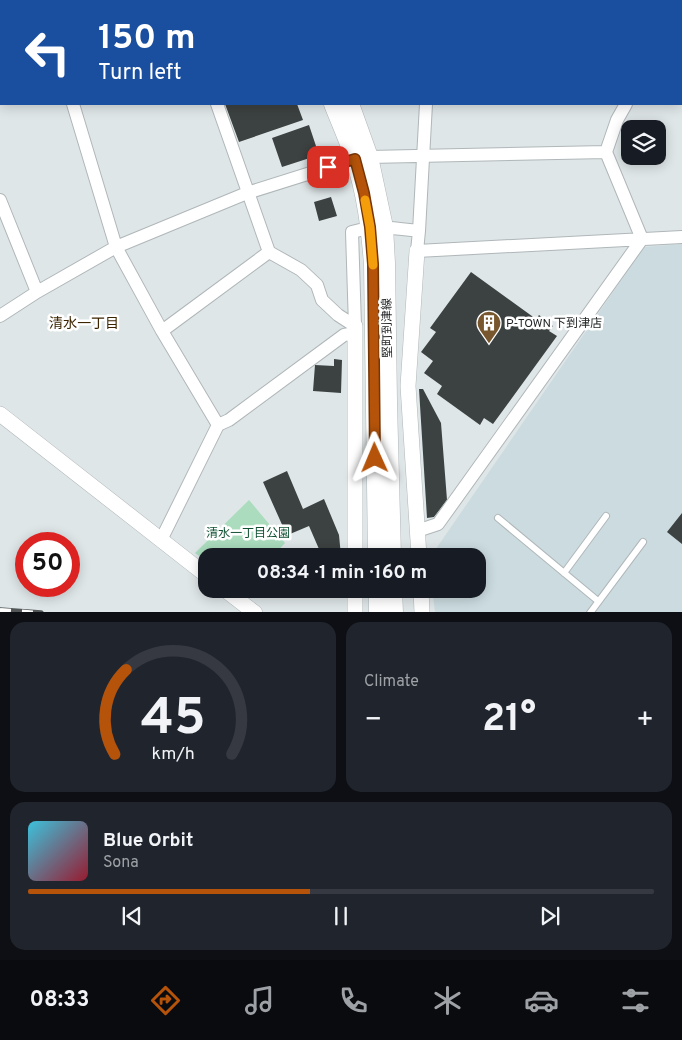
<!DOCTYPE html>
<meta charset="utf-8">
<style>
:root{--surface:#171b24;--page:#20242c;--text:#f1f3f6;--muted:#9ea1a6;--line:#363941;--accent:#b45309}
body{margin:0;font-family:Overpass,"Noto Sans JP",sans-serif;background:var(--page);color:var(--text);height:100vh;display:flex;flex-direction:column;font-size:19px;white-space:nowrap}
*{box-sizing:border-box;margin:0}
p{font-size:16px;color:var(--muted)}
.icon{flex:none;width:28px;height:28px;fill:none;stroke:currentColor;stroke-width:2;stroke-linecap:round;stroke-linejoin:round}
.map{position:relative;height:612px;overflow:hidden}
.side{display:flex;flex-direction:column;gap:10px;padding:10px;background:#0d0f14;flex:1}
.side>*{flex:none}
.guide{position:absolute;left:0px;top:0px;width:682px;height:105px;box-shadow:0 2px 12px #0003;background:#1a4fa0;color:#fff;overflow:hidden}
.controls{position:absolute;left:621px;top:120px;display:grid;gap:10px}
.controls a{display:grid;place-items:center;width:45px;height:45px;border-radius:10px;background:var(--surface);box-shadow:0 2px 12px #0003;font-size:25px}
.speed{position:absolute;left:15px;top:532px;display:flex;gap:10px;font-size:25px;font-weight:700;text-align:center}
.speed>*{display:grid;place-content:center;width:65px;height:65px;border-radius:50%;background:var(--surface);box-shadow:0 2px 12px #0003;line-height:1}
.speed .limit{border:8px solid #d22;background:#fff;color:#111}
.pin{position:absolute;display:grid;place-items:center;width:42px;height:42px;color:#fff;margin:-21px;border-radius:10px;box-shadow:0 2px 8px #0006}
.me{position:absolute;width:55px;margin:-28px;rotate:359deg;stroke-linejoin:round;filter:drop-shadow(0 0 4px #0008)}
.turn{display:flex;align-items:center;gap:18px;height:105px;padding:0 15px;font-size:22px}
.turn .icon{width:65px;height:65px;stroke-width:2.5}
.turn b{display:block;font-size:35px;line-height:42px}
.big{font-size:38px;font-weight:700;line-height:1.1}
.side .card{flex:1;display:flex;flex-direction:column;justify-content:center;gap:8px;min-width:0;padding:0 18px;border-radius:15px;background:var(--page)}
.side .dial{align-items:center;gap:0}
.dial svg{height:130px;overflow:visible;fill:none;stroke:var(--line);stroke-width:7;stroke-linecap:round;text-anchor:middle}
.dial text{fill:var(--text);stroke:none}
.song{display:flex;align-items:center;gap:15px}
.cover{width:60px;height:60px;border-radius:8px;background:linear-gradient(135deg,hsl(190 70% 55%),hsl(350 70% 35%))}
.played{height:5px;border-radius:2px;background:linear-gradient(90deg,var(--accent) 45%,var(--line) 45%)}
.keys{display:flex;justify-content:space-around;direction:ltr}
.heat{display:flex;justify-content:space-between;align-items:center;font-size:28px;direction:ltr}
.side .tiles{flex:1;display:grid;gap:10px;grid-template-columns:1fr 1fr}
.card:last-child{grid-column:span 2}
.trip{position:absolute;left:198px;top:548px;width:288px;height:50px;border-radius:15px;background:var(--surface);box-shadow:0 2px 12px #0003;font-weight:700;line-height:50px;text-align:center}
.menu{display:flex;height:80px;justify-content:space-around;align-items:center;background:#090b0e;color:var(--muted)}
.menu .icon{width:35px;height:35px}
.menu .selected{color:var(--accent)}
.menu b{font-size:22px;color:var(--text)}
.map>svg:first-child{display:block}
.built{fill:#cbdbdf}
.green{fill:#aadcbd}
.building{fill:#3c4241}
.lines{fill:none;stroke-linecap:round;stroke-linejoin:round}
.service-casing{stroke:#b0b7b9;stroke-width:8}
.minor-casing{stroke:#b0b7b9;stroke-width:14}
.tertiary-casing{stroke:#b0b7b9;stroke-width:16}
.secondary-casing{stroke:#b0b7b9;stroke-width:19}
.service{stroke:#fff;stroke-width:6}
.minor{stroke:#fff;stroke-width:12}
.tertiary{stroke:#fff;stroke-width:15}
.secondary{stroke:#fff;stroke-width:18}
.rail-casing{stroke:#525657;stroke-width:5.5}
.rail{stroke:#fff;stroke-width:4;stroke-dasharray:11;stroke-linecap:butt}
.route-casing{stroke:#753606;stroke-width:12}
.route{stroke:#b45309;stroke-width:9}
.slow{stroke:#f59e0b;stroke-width:9}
.labels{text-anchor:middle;stroke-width:5;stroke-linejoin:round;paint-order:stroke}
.poi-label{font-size:12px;fill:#1e2122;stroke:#fff;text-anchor:start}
.street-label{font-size:12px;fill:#1e2122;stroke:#fff}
.park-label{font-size:12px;fill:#0f5132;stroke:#fff}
.neighbourhood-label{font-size:14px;fill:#3c2401;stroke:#fff}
</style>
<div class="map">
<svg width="682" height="613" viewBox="0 0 682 613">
<rect width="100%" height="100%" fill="#dfe6e8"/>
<path class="built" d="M682,244V612H435L432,589H476V556H431L644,247Z"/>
<path class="green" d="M249,500L285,543L273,556H206V561L195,553Z"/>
<path class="building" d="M225,104H297L303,120L239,142Z
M309,125L319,155L282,167L272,138Z
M331,197L337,216L319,221L314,202Z
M471,272L536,319L539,315L553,326L549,331L557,336L493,424L484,418L480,425L437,394L442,386L424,373L433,361L421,352L436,332L430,328Z
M334,359L342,360L341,393L313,391L315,365L334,366Z
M419,389H423L441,423L447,500L434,517L427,518Z
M287,471L303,509L324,499L339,535L341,556H322L309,526L290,534L284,529L263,482Z
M682,513V544L667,532Z"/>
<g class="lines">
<defs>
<path id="service" d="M498,518L598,601
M564,573L606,516
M590,613L643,542"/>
<path id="minor" d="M431,1V0
M681,2L682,0
M73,104L116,247L162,331L218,425
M217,104L269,252L301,270L317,285L322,300L338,315L355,326
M626,104L617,120L606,152L642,239
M0,200L37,292
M419,231L426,104
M0,316L37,292L116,247L247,193L355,159L369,157L606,152
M355,326L352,232C377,225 393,228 419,231L417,251L682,237
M162,331L269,252
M417,531L438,524L642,239
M161,540L218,425L229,420L344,335L355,333"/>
<path id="tertiary" d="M44,0L45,1
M498,0L501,1
M242,1L246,0
M0,85L1,84
M681,90H682
M417,251L408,386L419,556
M0,414L206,575
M355,556V326
M224,589L255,613
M421,589L422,613
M355,613V589"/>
<path id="secondary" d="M288,0L289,1
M308,0L309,1
M333,104C340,122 348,139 354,158C366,192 370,228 373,264L377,556
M350,104L369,157L384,227L386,263L388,402L392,556
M378,589V613
M393,589L394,613"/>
</defs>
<use href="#service" class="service-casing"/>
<use href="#minor" class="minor-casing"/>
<use href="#tertiary" class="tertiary-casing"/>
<use href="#secondary" class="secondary-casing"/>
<use href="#service" class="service"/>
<use href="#minor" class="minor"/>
<use href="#tertiary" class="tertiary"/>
<use href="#secondary" class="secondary"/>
<defs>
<path id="rail" d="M0,610L41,613"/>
</defs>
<use href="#rail" class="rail-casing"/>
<use href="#rail" class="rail"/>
</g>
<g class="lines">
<defs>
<path id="route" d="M328,167L355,159L364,193L370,227L373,264L375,458"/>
</defs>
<use href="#route" class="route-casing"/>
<use href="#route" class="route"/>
<path class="slow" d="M365,200L370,227L373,265"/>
</g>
<defs>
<symbol id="building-pin" viewBox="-11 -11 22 30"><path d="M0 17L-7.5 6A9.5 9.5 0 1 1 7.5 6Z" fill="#78572e" stroke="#fff"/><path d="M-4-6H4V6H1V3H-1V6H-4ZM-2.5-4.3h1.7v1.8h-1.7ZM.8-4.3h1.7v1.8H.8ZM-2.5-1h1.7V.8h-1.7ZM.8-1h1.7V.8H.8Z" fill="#fff"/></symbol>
</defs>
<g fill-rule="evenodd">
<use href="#building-pin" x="475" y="309" width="28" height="38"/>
</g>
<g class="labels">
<g class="poi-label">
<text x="506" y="327">P-TOWN 下到津店</text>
</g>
<g class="street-label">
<text transform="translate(387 328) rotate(-91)" y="4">堅町到津線</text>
</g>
<g class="park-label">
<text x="248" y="537">清水一丁目公園</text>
</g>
<g class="neighbourhood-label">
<text x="84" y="328">清水一丁目</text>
</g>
</g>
</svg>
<div class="controls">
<a><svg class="icon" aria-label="layers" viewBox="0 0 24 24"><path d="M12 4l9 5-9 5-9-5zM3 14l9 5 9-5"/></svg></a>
</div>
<div class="speed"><div class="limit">50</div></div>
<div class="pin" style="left:328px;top:167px;background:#d93025"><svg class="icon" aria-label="arrive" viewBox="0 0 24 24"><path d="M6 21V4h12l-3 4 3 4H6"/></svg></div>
<svg class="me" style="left:375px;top:458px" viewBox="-20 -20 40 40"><path d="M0-17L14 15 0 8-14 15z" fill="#b45309" stroke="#fff" stroke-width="4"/></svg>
<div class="trip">08:34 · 1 min · 160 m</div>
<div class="guide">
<div class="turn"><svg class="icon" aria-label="left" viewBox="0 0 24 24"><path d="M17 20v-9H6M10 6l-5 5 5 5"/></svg><div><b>150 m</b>Turn left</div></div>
</div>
</div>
<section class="side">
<div class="tiles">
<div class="card dial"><svg viewBox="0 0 100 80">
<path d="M14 69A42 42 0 1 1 86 69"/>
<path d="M14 69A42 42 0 0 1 21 17" stroke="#b45309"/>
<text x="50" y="56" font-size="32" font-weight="700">45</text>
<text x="50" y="72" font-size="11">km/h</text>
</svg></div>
<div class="card"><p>Climate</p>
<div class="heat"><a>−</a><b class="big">21°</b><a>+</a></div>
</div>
<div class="card">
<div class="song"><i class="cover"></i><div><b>Blue Orbit</b><p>Sona</p></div></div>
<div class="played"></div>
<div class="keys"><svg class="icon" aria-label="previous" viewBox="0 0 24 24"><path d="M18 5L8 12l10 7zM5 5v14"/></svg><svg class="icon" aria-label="pause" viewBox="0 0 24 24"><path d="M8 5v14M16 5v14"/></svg><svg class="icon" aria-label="next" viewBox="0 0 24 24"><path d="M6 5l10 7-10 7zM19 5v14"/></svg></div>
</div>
</div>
</section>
<nav class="menu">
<b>08:33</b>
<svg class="icon selected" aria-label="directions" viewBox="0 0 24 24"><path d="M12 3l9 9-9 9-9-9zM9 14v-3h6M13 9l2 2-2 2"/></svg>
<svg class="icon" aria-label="music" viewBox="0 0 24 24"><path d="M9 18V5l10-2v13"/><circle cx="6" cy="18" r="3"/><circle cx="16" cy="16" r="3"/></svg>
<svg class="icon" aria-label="phone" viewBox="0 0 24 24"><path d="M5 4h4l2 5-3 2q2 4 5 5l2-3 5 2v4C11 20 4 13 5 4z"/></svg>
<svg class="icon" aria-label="climate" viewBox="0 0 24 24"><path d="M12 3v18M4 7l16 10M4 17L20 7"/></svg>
<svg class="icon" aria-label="car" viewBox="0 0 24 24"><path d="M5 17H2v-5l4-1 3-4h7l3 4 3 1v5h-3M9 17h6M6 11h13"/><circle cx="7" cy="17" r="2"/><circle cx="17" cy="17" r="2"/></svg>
<svg class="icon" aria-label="filters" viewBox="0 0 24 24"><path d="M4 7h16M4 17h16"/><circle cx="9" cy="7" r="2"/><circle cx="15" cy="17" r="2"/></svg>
</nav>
